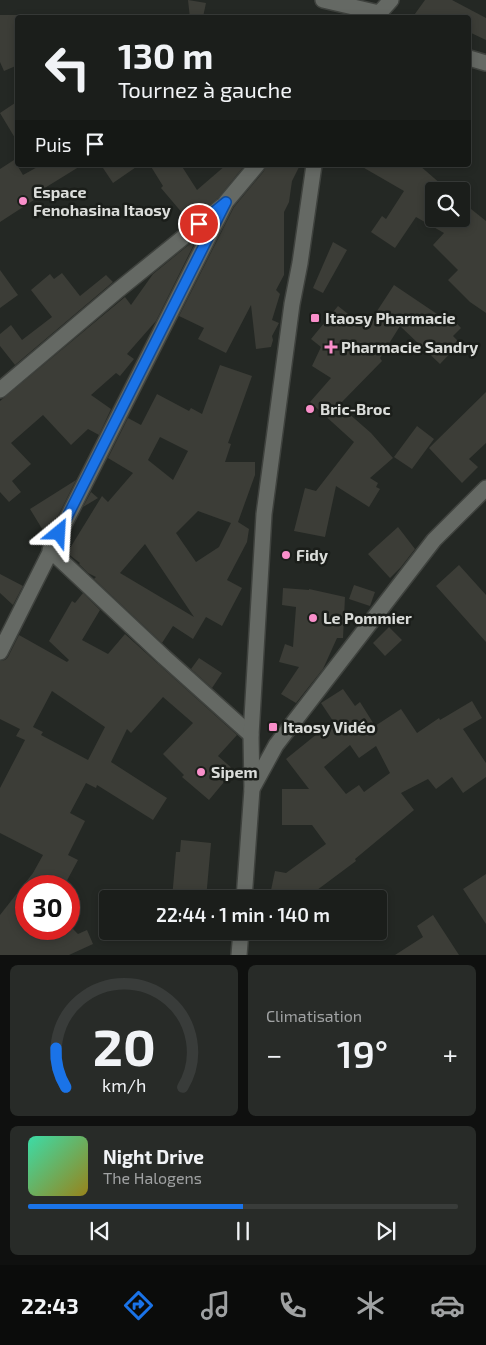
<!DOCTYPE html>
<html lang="fr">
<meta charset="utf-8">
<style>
:root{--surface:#1b1e1b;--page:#282b28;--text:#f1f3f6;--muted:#a0a2a3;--line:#393c3a;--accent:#1a73e8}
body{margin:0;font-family:"Exo 2",sans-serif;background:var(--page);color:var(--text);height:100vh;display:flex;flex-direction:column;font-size:19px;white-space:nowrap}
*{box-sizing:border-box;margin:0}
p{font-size:16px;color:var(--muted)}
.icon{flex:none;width:28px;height:28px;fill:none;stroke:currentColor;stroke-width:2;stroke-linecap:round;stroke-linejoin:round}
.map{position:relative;height:955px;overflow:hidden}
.sheet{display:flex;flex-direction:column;gap:10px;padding:10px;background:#0f100f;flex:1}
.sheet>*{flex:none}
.top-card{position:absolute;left:15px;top:15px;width:456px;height:152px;border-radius:5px;box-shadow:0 2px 8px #0003,0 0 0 1px var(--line);background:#1b1e1b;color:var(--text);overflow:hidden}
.fabs{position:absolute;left:425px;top:182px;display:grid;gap:10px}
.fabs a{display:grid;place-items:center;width:45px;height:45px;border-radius:5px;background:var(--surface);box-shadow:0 2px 8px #0003,0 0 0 1px var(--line);font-size:25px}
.speed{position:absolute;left:15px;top:875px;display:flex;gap:10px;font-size:25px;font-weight:700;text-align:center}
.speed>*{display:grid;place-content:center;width:65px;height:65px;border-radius:50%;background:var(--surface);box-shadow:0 2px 8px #0003,0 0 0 1px var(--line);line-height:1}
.speed .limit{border:8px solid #d22;background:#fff;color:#111}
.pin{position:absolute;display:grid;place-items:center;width:42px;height:42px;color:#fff;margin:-21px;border:2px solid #fff;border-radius:50%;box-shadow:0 1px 5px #0007}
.me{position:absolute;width:55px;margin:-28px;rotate:27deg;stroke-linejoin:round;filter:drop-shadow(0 0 4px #0008)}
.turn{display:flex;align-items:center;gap:18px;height:105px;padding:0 20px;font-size:22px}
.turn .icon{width:65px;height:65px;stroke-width:2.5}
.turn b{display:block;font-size:35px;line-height:42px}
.then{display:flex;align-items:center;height:48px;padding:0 20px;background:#0003;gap:10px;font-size:19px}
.big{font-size:38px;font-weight:600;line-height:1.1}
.sheet .widget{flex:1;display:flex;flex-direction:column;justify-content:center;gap:8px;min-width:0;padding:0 18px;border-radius:8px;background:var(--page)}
.sheet .dial{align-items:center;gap:0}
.dial svg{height:130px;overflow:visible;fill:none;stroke:var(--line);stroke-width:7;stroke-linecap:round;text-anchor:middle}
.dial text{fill:var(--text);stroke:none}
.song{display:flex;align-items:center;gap:15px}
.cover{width:60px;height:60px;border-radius:8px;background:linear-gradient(135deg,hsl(160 70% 55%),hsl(50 70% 35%))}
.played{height:5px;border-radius:2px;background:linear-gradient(90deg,var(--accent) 50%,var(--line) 50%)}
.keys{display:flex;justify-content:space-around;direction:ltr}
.heat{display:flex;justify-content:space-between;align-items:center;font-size:28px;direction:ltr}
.sheet .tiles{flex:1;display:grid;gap:10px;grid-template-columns:1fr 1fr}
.widget:last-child{grid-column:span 2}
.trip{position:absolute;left:99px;top:890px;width:288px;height:50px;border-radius:5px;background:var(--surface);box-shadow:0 2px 8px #0003,0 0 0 1px var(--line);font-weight:600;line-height:50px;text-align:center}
.tabs{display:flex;height:80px;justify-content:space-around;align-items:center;background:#0b0c0b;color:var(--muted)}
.tabs .icon{width:35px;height:35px}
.tabs .current{color:var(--accent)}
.tabs b{font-size:22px;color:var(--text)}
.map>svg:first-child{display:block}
.building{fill:#3c3d37;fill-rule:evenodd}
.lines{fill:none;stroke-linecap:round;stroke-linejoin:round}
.street-casing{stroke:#3f423e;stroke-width:18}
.secondary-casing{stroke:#3f423e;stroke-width:18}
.street{stroke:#656964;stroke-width:15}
.secondary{stroke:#656964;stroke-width:15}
.route-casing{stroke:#114b97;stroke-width:12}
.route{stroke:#1a73e8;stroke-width:9}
.poi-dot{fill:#f98fca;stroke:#1b1e1a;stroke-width:2}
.labels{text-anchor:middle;stroke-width:5;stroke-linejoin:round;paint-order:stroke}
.poi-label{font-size:16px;font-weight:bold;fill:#dbddda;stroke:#1b1e1a;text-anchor:start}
</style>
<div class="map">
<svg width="486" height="955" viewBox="0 0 486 955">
<rect width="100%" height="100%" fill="#242824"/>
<path class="building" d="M188,0L206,3L203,17L190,18Z
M425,0H452L486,18V40L469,32V18H412Z
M0,15H18V65L4,71L0,62Z
M18,101V143L0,113Z
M14,160L23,175L41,165H82L35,194L37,198L0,222V169Z
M101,165H139L113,183Z
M150,165H181L197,190L226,165H245L218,198L189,221L161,188L163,186Z
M266,165H300L292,181L289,202L284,212V275L276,290L280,294L272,320L279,323L272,336L273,340L271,347L256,349L251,305L226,353L198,339L204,328L179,316L234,207L264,171Z
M359,165H419L449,191H434V219H461V201L486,221V313L470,302L448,280L458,270L433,245L444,233L416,217L395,248L371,232L382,216L386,219L404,191Z
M197,238L156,321L127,354L134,359L120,376L116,373L91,395L111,409L99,435L88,429L71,445L43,415L11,443L31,464L12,481L21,492L9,502L0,492V401L125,297L131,305L153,274Z
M333,242L347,250L323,293L313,288Z
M0,270L18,295L0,308Z
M62,273L80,296L106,275L113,282L15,365L0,346V334L11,325L22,340L52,317L31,290L50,274L54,279Z
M394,285L443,318L448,314L461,328L453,336L460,343L440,364L400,326L380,358L382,361L339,405L371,433L393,458L370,478L378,483L376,487L380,489L369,507L336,486L325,537L294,531L305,488L316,491L354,442L310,402L331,378L312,366L321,347L311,339L338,306L366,328Z
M220,365L252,376L228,443L231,444L225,462H255V475L238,522L249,529L247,542L227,580L242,588L222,626L206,617L193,639L173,626L162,643L94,579L96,577L88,573L79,564L80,563L67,553L102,496L108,502L133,473L108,458L128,418L141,425L157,394L189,411L191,408L202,414ZM160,437L188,451L173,480L148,460ZM198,511L231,523L219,547L196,562L176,533ZM145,544L194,617L120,573Z
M486,392V443L469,459L478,467L462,483L429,448Z
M417,426L434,439L412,469L394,457Z
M76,480L53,526L44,532L30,509Z
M91,492L98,498L83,507Z
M398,527L415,549L401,567L390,578L368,554Z
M459,565L486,595V642L436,586Z
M0,574L23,586L13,605L0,593Z
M354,585L375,592L370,606L349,599Z
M283,588L309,590V589L345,597L343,638H337L323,669L296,703L281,694L299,667L279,662L285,644L293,647L296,607L282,605Z
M83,593L100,610L82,640L108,654L125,634L237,735L218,756L234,770L209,800L182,777L184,775L163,754L193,723L163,697L131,733L127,729L111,762L167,798L153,820L97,785L96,788L86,783L70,813L85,821L68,855L78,860L64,886H26V929H73L78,934L87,930L93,944L69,955H0V915L33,873L43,855L0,833V788L25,740L16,736L20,729L0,719V661L5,660L8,657L19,635L67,662L69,660L49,641L72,601L75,603ZM52,691L105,727L88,760L41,735L43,732L33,727Z
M389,627L402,640L385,656L373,643Z
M199,658L222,673L212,688L191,669Z
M343,689L355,706L360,702L375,726L401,709L417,733L439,718L440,720L472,701L482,718L463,729L486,763V777L463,793L452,777L436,789L428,779L401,793L414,810L355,859L356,861L305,899H290L270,895L275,871L286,873L326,844L312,825H282V789H309L286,759L333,721L321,703ZM350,745L359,758L376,746L390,773L364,792L359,785L346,794L324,767Z
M181,840L211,843L206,899H172L176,852H180Z
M486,874V924L463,889Z
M433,915L459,955H395L423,937L417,926Z"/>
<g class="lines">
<defs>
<path id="street" d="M469,58L486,63
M0,390L117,291L222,206
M50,550L164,657L251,735
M0,652L226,202L257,165
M252,789L276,745L434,540L486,488"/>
<path id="secondary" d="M323,0L379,13
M375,18L391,0
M244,899L252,789L251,735L264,514L292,304L300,263L314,165
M239,955L241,931"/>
</defs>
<use href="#street" class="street-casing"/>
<use href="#secondary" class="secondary-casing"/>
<use href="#street" class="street"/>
<use href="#secondary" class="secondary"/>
</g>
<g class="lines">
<defs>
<path id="route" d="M59,533L226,202L199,224"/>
</defs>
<use href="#route" class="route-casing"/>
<use href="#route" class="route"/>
</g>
<g class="poi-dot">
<circle cx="23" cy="201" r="5"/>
<rect x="310" y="313" width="10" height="10" rx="2.5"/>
<path d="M328.5 339.5h5v5h5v5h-5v5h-5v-5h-5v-5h5z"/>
<circle cx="310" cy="409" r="5"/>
<circle cx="286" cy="555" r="5"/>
<circle cx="313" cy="618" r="5"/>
<rect x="268" y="722" width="10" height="10" rx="2.5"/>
<circle cx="201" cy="772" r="5"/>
</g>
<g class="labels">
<g class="poi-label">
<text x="33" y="198">Espace<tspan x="33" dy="18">Fenohasina Itaosy</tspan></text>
<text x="325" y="324">Itaosy Pharmacie</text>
<text x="341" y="353">Pharmacie Sandry</text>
<text x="320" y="415">Bric-Broc</text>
<text x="296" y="561">Fidy</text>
<text x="323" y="624">Le Pommier</text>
<text x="283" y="733">Itaosy Vidéo</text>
<text x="211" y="778">Sipem</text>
</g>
</g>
</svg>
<div class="fabs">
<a><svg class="icon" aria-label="search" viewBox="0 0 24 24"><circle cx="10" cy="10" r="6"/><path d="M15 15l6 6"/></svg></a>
</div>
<div class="speed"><div class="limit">30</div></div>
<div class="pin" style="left:199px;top:224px;background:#d93025"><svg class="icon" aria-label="arrive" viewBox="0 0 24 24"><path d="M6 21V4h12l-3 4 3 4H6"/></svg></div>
<svg class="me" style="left:59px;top:533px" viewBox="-20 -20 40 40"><path d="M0-17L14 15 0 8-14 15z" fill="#1a73e8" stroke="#fff" stroke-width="4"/></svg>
<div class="trip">22:44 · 1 min · 140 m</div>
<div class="top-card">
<div class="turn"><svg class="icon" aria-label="left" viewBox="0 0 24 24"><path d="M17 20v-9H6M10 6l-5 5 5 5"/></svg><div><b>130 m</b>Tournez à gauche</div></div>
<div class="then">Puis<svg class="icon" aria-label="arrive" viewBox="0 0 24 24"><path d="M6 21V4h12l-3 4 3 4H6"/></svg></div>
</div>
</div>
<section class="sheet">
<div class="tiles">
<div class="widget dial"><svg viewBox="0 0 100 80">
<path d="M14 69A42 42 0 1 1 86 69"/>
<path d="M14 69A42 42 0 0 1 8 45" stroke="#1a73e8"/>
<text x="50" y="56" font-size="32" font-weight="700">20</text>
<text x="50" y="72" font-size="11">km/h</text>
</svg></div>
<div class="widget"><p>Climatisation</p>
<div class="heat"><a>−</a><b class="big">19°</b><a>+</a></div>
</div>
<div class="widget">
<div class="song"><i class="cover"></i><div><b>Night Drive</b><p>The Halogens</p></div></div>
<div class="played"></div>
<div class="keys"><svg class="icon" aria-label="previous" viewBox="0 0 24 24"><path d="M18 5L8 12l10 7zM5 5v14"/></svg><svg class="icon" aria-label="pause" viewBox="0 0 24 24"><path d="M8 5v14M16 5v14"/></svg><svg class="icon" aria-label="next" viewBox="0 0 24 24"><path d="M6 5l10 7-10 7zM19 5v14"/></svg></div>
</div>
</div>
</section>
<nav class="tabs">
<b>22:43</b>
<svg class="icon current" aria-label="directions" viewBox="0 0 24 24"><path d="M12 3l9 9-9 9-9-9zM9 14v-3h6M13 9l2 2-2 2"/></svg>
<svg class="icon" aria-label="music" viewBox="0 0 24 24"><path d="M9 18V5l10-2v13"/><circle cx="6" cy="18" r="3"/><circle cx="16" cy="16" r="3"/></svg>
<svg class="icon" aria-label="phone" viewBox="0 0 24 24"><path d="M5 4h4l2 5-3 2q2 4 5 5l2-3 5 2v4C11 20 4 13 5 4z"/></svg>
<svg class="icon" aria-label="climate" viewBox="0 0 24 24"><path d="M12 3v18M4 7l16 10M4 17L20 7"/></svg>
<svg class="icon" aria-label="car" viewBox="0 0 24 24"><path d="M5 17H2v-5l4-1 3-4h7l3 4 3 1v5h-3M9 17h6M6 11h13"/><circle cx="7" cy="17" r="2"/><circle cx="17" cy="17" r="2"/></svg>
</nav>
